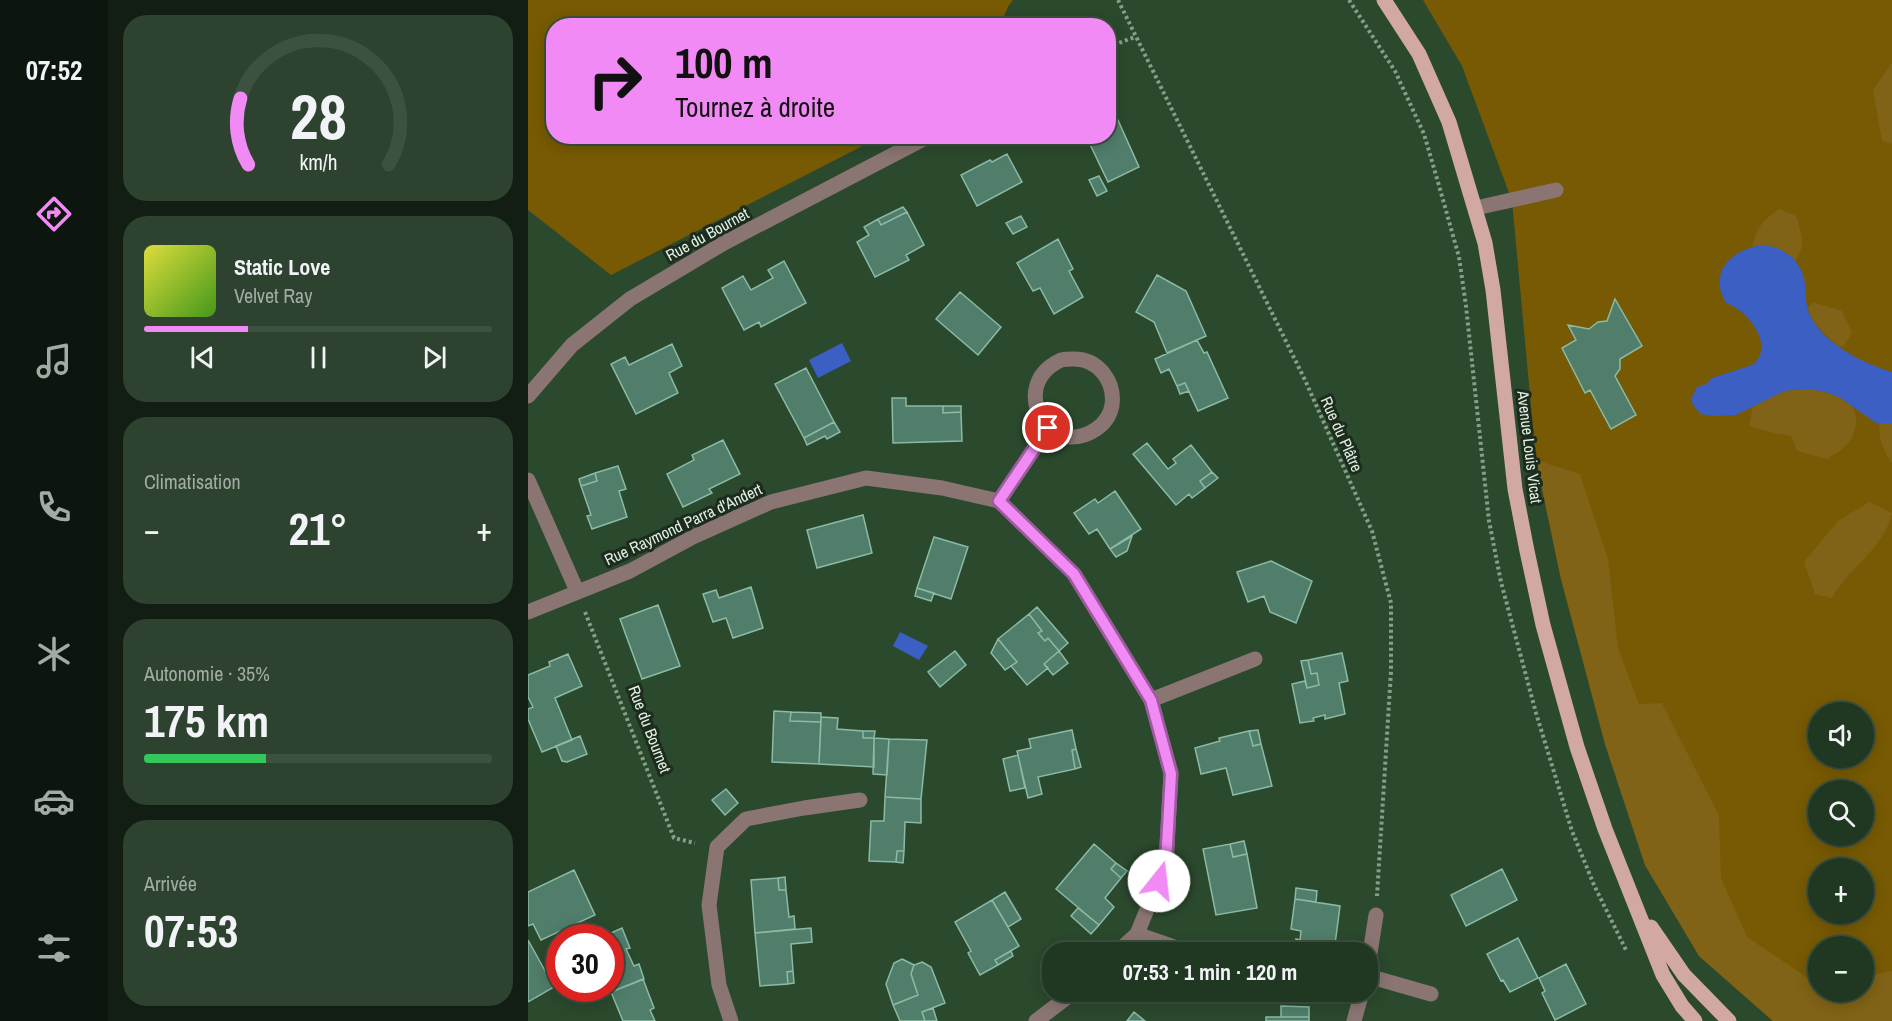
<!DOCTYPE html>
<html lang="fr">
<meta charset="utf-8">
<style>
:root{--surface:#203722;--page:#2d422f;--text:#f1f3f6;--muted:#a2aca5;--line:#3d5140;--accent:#f18af4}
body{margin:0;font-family:"Archivo Narrow",sans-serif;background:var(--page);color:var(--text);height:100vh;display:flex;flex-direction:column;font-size:22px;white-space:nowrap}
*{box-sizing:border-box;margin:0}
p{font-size:20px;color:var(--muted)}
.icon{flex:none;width:33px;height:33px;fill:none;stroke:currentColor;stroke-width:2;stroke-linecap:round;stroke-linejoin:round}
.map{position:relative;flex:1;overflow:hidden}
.details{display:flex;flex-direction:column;gap:15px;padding:15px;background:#121e13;width:420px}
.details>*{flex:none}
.banner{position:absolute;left:18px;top:18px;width:570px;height:126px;border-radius:24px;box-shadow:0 3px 15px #0003,0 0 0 2px var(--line);background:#f18af4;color:#111;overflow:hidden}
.tools{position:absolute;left:1280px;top:702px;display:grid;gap:12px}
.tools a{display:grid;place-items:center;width:66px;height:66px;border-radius:50%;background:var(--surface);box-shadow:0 3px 15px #0003,0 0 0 2px var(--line);font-size:30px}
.speed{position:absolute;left:18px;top:924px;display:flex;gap:12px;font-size:30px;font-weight:700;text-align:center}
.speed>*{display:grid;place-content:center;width:78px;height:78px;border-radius:50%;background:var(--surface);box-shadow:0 3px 15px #0003,0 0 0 2px var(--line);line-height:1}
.speed .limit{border:9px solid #d22;background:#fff;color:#111}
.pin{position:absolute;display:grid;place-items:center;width:51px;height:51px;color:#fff;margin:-26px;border:3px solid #fff;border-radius:50%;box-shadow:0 2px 6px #0007}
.me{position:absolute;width:66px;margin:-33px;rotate:16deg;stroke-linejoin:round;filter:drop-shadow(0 0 4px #0008)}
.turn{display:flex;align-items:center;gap:21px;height:126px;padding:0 30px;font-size:27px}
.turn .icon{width:78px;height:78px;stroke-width:2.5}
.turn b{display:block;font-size:42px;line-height:51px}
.big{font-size:45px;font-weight:700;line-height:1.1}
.details .tile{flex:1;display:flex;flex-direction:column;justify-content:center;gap:9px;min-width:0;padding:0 21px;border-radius:24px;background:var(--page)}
.details .dial{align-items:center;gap:0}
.dial svg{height:156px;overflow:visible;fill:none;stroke:var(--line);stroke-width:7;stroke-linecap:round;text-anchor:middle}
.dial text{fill:var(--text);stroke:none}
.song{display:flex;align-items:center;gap:18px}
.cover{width:72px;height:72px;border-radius:9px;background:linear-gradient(135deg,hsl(60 70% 55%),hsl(100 70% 35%))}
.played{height:6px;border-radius:3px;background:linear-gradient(90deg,var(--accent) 30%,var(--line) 30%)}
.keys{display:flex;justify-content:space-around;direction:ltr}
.heat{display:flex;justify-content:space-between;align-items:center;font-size:33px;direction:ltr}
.charge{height:9px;border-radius:4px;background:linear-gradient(90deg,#34c759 35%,var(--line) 0)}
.trip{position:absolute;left:514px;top:942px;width:336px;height:60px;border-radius:24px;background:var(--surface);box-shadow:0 3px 15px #0003,0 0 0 2px var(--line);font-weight:700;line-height:60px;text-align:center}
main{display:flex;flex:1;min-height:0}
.tab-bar{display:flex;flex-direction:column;width:108px;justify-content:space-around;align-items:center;background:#0d160e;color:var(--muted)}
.tab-bar .icon{width:42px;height:42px}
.tab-bar .current{color:var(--accent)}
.tab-bar b{font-size:27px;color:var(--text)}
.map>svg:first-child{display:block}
.green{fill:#775a03;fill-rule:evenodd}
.forest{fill:#806316}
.water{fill:#3c5fc4}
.building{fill:#507e6b;stroke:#8bbaa5;stroke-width:1.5}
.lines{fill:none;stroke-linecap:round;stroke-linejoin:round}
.path{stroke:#879f89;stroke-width:4;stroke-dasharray:3 3;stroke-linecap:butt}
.minor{stroke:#8a7573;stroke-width:15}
.major{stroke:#d2a8a3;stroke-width:15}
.route-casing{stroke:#9d5a9f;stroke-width:15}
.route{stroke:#f18af4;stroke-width:10}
.labels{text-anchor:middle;stroke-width:6;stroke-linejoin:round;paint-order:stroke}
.street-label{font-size:16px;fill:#dff1e0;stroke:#1e2b1f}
</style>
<main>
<nav class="tab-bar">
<b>07:52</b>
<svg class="icon current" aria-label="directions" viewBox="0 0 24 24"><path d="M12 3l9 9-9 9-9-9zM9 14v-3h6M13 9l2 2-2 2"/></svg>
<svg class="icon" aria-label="music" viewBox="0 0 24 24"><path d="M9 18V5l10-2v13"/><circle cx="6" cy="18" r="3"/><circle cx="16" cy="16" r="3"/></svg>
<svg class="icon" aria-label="phone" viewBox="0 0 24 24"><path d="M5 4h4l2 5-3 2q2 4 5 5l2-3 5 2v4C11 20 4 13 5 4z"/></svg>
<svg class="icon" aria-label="climate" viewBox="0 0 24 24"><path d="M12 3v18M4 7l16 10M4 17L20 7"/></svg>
<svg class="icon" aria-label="car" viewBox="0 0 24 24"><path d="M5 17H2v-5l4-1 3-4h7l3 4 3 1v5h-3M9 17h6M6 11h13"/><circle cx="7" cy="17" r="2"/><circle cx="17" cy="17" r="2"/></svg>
<svg class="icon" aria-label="filters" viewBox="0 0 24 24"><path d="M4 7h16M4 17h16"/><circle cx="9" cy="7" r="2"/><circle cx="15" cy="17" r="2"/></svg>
</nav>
<section class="details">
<div class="tile dial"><svg viewBox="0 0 100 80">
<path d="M14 69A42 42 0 1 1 86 69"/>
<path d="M14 69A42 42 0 0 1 10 35" stroke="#f18af4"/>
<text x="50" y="56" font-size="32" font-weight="700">28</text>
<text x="50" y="72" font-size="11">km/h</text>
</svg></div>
<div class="tile">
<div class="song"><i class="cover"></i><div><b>Static Love</b><p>Velvet Ray</p></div></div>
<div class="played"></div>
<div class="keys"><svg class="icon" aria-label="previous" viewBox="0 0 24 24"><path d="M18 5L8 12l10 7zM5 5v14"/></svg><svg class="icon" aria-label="pause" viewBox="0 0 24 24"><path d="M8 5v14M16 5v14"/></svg><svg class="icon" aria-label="next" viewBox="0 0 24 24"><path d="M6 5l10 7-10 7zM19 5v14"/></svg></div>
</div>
<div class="tile"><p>Climatisation</p>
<div class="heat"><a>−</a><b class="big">21°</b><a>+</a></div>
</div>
<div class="tile"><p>Autonomie · 35%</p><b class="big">175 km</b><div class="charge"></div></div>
<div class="tile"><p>Arrivée</p><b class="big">07:53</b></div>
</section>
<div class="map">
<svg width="1364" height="1021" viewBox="0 0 1364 1021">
<rect width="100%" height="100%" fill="#2b492d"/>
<path class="green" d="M0,0H485L481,5L472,25L26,26V136L352,137L83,275L0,210Z
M895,0H1364V1021H1245L1171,956L1117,865L1077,744L1033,579L1008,460L984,201L934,66ZM1290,712H1335V758H1290ZM1290,790H1335V836H1290ZM1290,868H1335V914H1290ZM1290,946H1335V992H1290Z"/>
<path class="forest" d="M1364,63V144L1354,141L1345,90Z
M1252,209L1268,216C1273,233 1279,245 1267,261C1257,249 1239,245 1224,246C1230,227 1234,220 1252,209Z
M1285,302L1314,311L1324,333L1316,345L1311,347C1298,335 1286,326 1280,309Z
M1276,389C1308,391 1343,403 1322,441C1318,448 1306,454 1299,459L1269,451L1263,436L1245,433L1221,426L1225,406L1256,391Z
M1352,423H1364V463C1356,452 1349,437 1352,423Z
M1008,460L1052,474L1080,559L1090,648L1111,704L1134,703L1191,816L1193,878L1219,937L1280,978H1290V992H1335V977L1364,971V1021H1245L1171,956L1117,865L1077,744L1033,579Z
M1341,502L1364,513C1356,549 1321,567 1304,598L1287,594L1276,562L1310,521Z"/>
<path class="water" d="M1236,245C1257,248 1273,260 1277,283C1278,295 1277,308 1284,319C1299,345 1336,364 1364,372V423H1348L1311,397L1294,391L1276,389L1256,391L1208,415L1188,416L1172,414L1164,403V397L1169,387L1178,384L1184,378L1224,365C1249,347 1219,309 1198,303C1179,271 1205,248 1236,245Z
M314,343L323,361L290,378L281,360Z
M372,632L400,646L391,660L365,646Z"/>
<path class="building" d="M585,109L611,167L580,182L558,136H580V111Z
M479,154L494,182L449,206L433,175L462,160L464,162Z
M571,176L579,191L569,196L561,180Z
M375,207L379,212L353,225L350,219Z
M379,212L396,245L378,255L381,260L347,277L329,242L341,235L336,227L350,219L353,225Z
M493,216L499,227L485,234L478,223Z
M530,239L545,269L541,271L555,297L526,314L512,288L505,291L489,263Z
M256,261L278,303L233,327L231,322L216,330L194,288L215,276L223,290L245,278L240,270Z
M629,275L658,291L678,336L639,353L626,322L608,312Z
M432,292L473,327L450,355L408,319Z
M1087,299L1114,346L1092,359V369L1087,376L1108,415L1083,429L1062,390L1057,393L1034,348L1048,340L1040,325L1061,329L1070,322L1079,321Z
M669,340L676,353L679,352L700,398L670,411L657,383L649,386L641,369L633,373L627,359Z
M144,344L154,366L141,373L150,393L108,414L83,364L97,357L101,365Z
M278,368L306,422L276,438L247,384Z
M657,383L661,391L652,394L649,386Z
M364,398H378V406H415V413L433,412L434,441L365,443Z
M415,406H433V412L415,413Z
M306,422L312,432L299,439L297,436L279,445L276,438Z
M195,440L212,474L181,489L184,493L155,507L139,474L166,460L164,455Z
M619,443L640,469L648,463L645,459L663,445L684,472L672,481L677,488L664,498L661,494L648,505L605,454Z
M90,466L98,489L91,491L99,517L64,529L59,516L63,515L53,486L69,481L67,473Z
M684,472L690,478L677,488L672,481Z
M67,473L69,481L53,486L51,479Z
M587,491L613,529L582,549L569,529L561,534L546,513L567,499L570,503Z
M335,515L344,553L289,568L279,530Z
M604,536L599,551L588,557L582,549Z
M406,537L440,547L423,599L389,588Z
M743,561L784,581L768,623L742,612L736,596L720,602L709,572Z
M223,587L235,628L205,638L198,618L185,622L175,594L188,590L191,598Z
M389,588L406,593L403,601L387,596Z
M130,605L152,666L114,679L92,619Z
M509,607L540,643L531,651L520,638L517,641L510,633L514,631L501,614Z
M501,614L514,631L510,633L517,641L520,638L531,651L516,664L520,668L499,685L483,666L489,662L470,639Z
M470,639L489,662L477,670L463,653Z
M427,651L438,665L412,687L400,672Z
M531,651L540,663L525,675L516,664Z
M814,653L820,681L811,683L817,714L797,719V715L785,718L786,721L772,723L764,684L777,681L779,688L791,685L789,673L783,674L780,660Z
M40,654L54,686L27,698L44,740L14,752L0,719V709L5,707L0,697V675L22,666L21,662Z
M780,660L783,674L789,673L791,685L779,688L773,661Z
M246,711L263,712L262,721L293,722L291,764L244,762Z
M263,712L293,713V722L262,721Z
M293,717L310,718L309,729L335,731V738H346V767L291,764Z
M544,730L548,749L544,750L547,769L510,777L514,794L500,798L489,751L503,748L501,739Z
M730,730L733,744L725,746L721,731Z
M335,731H347L346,738H335Z
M721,731L725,746L733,744L744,786L705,795L698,768L673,774L667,748L692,741L691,738Z
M52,736L59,754L39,762L34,761L28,746Z
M346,738L361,739L359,775L345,774Z
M361,739L399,740L393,799L357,797Z
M548,749L553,767L547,769L544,750Z
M490,755L497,788L482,791L475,759Z
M198,789L210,803L197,815L184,800Z
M357,797L393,799V823L377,822L376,851H369L368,862L341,861L343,821H356Z
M716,841L719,854L705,857L702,844Z
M566,844L588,863L583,869L593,878L577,898L586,907L571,925L528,889Z
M702,844L705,857L719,854L729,908L688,915L675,849Z
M369,851H376L375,863L368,862Z
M588,863L599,871L593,878L583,869Z
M974,869L989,900L938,926L923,895Z
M46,870L67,915L13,940L5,924L0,926V892Z
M257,877L258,890H251L250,878Z
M250,878L251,890H258L261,917L266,916L267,929L227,933L223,880Z
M768,888L789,891L788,902L767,899Z
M477,892L493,919L480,927L464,900Z
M767,899L812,906L806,952H766L768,939L772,940L773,931L763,929Z
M464,900L491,946L467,960L470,965L452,975L440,953L443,951L427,922Z
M550,908L571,925L563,934L543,916Z
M94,928L102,948L98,949L106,966L111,964L116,979L76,995L74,988H82V938H72Z
M283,928L284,942L263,944L265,971L259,972L260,984L232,986L227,933Z
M990,938L1010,978L982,992L975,980L973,981L959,954Z
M0,940L26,987L0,1002Z
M483,951L485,956L470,965L467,960Z
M374,959L386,965L383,974L390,995L365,1005L358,984L366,963Z
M394,962L403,967L417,1003L394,1012L397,1021H372L365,1005L390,995L383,974L386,965Z
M1038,964L1058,1004L1027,1020L1014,993L1017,991L1011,978Z
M265,971L266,983L260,984L259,972Z
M115,979L126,1008L122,1010L127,1021H95L83,992Z
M753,1006L781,1007V1017H753Z
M405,1008L409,1021H397L394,1012Z
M606,1012L617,1021H599Z
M738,1017H781V1021H738Z"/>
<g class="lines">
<path class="path" d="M590,0L777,380L844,531L863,603V671L849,896
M821,0L867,71L896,134L910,182L931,257L938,306L961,521L973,582L1008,713L1044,831L1066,885L1098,950
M580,47L607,37
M57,612L146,838L167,843"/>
<path class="minor" d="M948,208L1028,190
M0,396L44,345L102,299L196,243L401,136
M0,480L49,591
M471,501L520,428C500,404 503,374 533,360C537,359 542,359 546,359C571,359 587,382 584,405C581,425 560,438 541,437C534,437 526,431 520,428
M0,612L102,571L165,537L243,502L338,478L414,488L471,501L546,574L623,700L643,773L638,863L609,934L589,952
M623,700L727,659
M609,934L661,952
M840,966L848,915
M840,976L903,994
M203,1021L191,985L181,905L189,847L218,819L276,808L332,800
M508,1021L546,992
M826,1021L834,992"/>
<path class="major" d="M856,0L891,54L921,122L957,243L965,290L987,489L999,551L1015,625L1049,747L1077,829L1135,975L1154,1006L1167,1021
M1123,927L1156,975L1201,1021"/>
</g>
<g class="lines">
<defs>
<path id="route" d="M520,428L471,501L546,574L623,700L643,774L638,863L631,881"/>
</defs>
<use href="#route" class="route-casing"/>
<use href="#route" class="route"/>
</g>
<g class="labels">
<g class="street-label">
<text transform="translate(179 234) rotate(-29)" y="6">Rue du Bournet</text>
<text transform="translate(814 434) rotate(66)" y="6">Rue du Plâtre</text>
<text transform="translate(1002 447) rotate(83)" y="6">Avenue Louis Vicat</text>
<text transform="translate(155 524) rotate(-25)" y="6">Rue Raymond Parra d'Andert</text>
<text transform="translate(122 729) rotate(69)" y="6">Rue du Bournet</text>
</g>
</g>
</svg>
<div class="tools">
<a><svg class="icon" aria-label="sound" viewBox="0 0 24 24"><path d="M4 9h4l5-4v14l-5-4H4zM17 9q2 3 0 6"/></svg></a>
<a><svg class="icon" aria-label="search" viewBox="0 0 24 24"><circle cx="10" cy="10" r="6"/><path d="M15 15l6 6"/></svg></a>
<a>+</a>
<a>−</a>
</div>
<div class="speed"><div class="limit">30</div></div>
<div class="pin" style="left:520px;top:428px;background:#d93025"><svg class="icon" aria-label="arrive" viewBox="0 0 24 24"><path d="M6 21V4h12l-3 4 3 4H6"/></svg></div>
<svg class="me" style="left:631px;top:881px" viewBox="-20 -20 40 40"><circle r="19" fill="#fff"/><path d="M0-13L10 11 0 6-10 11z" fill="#f18af4"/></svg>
<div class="trip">07:53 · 1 min · 120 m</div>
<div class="banner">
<div class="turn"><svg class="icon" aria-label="right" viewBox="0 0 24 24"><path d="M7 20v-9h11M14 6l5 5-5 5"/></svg><div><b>100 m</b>Tournez à droite</div></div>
</div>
</div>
</main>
